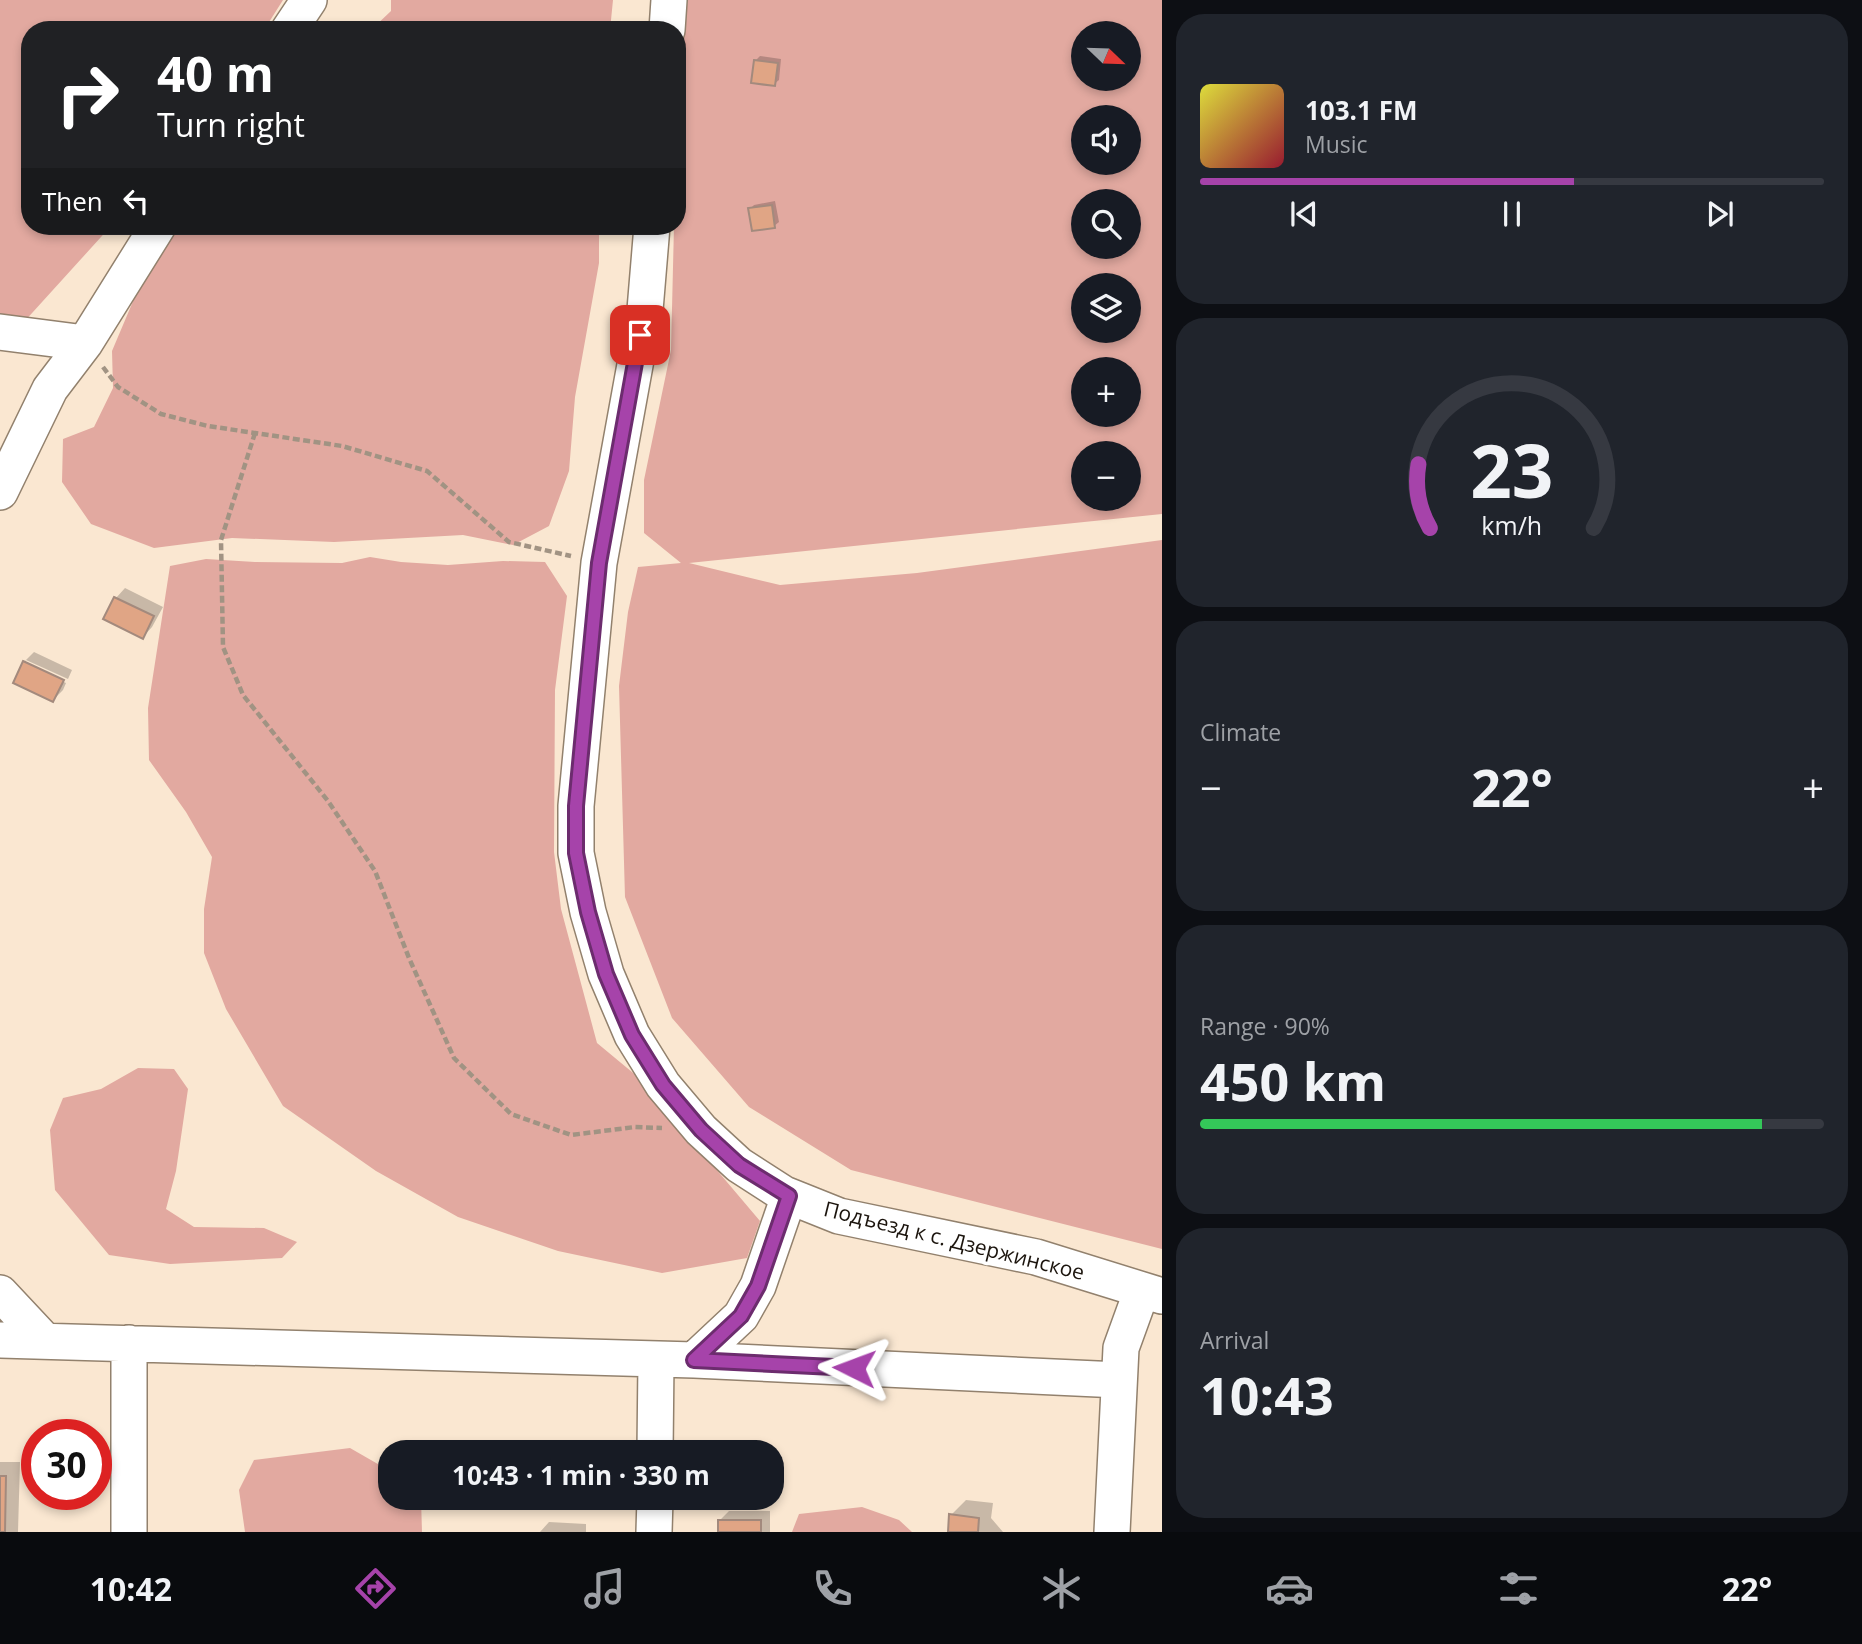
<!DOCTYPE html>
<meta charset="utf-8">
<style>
:root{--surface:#171b24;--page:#20242c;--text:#f1f3f6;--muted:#9ea1a6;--line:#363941;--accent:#a643aa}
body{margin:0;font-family:"Open Sans",sans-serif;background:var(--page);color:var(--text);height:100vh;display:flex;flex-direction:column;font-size:26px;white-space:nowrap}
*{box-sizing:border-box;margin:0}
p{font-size:23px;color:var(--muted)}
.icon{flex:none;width:38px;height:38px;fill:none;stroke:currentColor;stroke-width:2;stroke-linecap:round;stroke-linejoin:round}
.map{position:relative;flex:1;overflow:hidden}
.drawer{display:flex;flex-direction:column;gap:14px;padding:14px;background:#0d0f14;width:700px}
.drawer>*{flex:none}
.guide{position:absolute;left:21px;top:21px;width:665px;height:214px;border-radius:28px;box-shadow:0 4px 10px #0003;background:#202124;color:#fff;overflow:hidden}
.needle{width:46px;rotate:113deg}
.buttons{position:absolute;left:1071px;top:21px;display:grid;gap:14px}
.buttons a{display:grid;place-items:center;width:70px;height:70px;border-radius:50%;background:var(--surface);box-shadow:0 4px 10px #0003;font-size:35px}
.speed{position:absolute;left:21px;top:1419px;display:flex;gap:14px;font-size:35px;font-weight:700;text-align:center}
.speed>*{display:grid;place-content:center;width:91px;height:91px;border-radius:50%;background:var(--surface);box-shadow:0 4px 10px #0003;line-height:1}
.speed .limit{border:10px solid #d22;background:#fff;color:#111}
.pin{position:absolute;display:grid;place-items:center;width:60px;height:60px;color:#fff;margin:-30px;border-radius:14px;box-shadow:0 4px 10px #0006}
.me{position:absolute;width:77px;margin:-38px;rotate:273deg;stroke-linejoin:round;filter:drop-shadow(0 0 5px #0008)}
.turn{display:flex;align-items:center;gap:24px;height:147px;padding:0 21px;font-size:32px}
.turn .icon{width:91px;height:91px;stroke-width:2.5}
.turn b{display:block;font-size:49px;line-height:60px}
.then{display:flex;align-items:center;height:66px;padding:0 21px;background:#0003;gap:14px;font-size:26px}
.big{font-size:52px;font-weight:700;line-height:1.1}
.drawer .card{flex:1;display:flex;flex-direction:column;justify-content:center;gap:10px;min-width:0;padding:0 24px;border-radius:28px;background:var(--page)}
.drawer .dial{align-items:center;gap:0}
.dial svg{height:182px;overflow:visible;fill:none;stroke:var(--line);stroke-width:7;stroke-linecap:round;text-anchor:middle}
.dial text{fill:var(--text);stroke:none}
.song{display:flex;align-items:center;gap:21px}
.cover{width:84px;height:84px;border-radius:10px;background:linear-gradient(135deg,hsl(60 70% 55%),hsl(350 70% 35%))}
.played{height:7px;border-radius:4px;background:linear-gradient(90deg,var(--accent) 60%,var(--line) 60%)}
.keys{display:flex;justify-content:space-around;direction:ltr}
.heat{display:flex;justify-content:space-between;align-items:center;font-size:38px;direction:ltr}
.charge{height:10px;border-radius:5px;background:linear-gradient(90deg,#34c759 90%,var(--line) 0)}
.trip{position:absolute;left:378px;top:1440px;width:406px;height:70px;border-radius:28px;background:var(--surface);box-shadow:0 4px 10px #0003;font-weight:700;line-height:70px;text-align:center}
.menu{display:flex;height:112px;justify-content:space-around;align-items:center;background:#090b0e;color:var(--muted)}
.menu .icon{width:49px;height:49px}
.menu .active{color:var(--accent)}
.menu b{font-size:32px;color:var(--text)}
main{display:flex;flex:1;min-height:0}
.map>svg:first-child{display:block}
.green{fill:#e2a9a0;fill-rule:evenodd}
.shadow{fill:#0003}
.building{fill:#e0a585;stroke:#a38a7d;stroke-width:2}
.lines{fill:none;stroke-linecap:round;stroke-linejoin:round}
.minor-casing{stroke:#92816d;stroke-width:38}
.path{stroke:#a19383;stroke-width:4.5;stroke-dasharray:7 3.5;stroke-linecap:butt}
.minor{stroke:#fff;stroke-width:35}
.route-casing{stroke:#6c2c6e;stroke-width:18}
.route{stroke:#a643aa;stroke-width:12}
.labels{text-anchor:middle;stroke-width:7;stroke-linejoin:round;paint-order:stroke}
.street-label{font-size:21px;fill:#1b140d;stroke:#fff}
</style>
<main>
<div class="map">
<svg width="1162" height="1532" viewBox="0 0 1162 1532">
<rect width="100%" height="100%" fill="#fae7d1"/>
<path class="green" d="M0,0H283L264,30H30V226H111L23,323L0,333Z
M391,0H613L610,30H371L391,11Z
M674,0H1162V514L689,563L780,585L917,573L1162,540V1249L851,1170L749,1107L672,1018L625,897L619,686L628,612L638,567L681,563L644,533V480L671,350L674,226H677V30ZM1083,33H1129V79H1083ZM1083,117H1129V163H1083ZM1083,201H1129V247H1083ZM1083,285H1129V331H1083ZM1083,369H1129V415H1083ZM1083,453H1129V499H1083Z
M178,226H599V263L575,397L569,471L549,526L513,545L463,535L334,542L232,538L154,548L91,524L62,482L63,439L94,427L113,388L112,351L153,254Z
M370,557L401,562L448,565L503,561L545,562L567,596L555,690L554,852L561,909L597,1043L638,1077L760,1221L747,1258L662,1273L558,1251L458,1217L376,1171L283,1106L226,1009L204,953V909L212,857L186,812L149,760L148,708L170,566L206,559L255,562L342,563Z
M138,1068L174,1069L188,1089L176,1171L166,1209L194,1227L264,1228L297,1242L282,1258L170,1264L109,1255L55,1190L50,1130L63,1098L101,1089Z
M350,1448L390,1471V1498H421L422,1532H245L239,1490L254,1460Z
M862,1507L899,1520L912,1532H792L799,1514Z"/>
<path class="shadow" d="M760,56L781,59L779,80L774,84L755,61Z
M775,201L779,222L774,226L750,209L754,205Z
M125,588L163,607L152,627L143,637L106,618L116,598Z
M34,652L72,670L68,679L26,660Z
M26,660V664L66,683L63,690L53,700L15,683Z
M0,1462H20L18,1532H0Z
M966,1500L993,1503L991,1518L1003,1532H949L951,1515Z
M729,1511H770V1532H719L720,1520Z
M549,1522L586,1524V1532H540Z"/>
<path class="building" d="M754,60L778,63L775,86L751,83Z
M772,205L775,228L752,231L748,208Z
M114,597L154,616L143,639L103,619Z
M23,661L64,680L53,702L13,683Z
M0,1476H6L5,1532H0Z
M949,1514L979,1518L978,1532H948Z
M718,1520H761V1532H718Z"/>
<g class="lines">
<defs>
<path id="minor" d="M289,30L309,0
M667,30L669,0
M652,226L645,310L599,563L576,806V853L588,912L606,974L632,1035L663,1085L701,1130L739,1165L784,1194L839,1216L1036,1257L1162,1296
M0,332L85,343
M0,492L50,389L85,343L158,226
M0,1293L45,1341
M0,1340L694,1360L1119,1380
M694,1360L741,1316L758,1286L789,1196
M655,1452L656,1360
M129,1532V1343
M654,1532L655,1498
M1112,1532L1121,1348L1142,1290"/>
</defs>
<use href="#minor" class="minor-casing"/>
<path class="path" d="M103,367L118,387L161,414L208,426L342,446L427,471L509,542L571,556
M255,433L221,540L223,647L243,695L328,801L375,871L409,958L454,1058L511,1114L571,1135L635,1127L662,1128"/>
<use href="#minor" class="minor"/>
</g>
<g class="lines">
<defs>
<path id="route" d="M640,335L599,563L576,806V853L588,912L606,974L632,1035L663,1085L701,1130L739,1165L789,1196L758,1286L741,1316L694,1360L854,1368"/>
</defs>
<use href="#route" class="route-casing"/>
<use href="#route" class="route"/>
</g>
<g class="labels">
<g class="street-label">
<text transform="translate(954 1241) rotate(14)" y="7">Подъезд к с. Дзержинское</text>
</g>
</g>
</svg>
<div class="buttons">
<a><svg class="needle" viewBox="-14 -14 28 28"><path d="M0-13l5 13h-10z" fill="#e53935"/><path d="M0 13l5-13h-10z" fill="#9ea1a6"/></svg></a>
<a><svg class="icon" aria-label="sound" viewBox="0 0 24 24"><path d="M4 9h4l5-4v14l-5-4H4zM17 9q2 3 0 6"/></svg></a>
<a><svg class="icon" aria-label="search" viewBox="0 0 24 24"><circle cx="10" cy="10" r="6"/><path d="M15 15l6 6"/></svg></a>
<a><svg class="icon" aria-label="layers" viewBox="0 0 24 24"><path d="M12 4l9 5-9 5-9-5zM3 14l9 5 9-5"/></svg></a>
<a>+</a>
<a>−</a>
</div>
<div class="speed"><div class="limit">30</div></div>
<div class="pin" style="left:640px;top:335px;background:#d93025"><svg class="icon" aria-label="arrive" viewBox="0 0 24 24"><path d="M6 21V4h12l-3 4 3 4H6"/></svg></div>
<svg class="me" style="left:854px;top:1368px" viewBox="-20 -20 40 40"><path d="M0-17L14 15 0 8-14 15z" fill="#a643aa" stroke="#fff" stroke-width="4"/></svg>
<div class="trip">10:43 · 1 min · 330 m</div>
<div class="guide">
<div class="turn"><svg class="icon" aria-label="right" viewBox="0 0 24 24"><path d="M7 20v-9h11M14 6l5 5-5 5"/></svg><div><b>40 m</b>Turn right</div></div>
<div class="then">Then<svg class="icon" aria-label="left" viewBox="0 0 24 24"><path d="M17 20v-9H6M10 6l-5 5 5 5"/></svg></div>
</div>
</div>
<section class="drawer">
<div class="card">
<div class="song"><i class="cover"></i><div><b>103.1 FM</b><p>Music</p></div></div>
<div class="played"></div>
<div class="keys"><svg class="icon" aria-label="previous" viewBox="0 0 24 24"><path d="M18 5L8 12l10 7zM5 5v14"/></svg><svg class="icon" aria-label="pause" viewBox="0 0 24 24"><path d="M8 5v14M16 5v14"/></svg><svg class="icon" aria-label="next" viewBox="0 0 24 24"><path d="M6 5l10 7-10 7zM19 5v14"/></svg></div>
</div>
<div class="card dial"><svg viewBox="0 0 100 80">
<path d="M14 69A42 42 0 1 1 86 69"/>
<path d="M14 69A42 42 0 0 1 9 41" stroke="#a643aa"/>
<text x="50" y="56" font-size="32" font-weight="700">23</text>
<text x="50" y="72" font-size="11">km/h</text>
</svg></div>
<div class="card"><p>Climate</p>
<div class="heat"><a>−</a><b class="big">22°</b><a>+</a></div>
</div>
<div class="card"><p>Range · 90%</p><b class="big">450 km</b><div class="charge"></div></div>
<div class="card"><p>Arrival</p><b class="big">10:43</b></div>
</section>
</main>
<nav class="menu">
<b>10:42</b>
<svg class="icon active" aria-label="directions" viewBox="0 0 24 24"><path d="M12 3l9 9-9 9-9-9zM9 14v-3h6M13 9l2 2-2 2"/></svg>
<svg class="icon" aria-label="music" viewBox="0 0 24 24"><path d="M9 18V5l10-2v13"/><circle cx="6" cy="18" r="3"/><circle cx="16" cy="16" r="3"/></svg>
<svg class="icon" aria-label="phone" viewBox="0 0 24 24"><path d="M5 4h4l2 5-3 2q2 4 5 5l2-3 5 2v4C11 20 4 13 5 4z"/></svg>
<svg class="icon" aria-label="climate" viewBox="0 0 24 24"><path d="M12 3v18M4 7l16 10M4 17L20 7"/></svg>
<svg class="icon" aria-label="car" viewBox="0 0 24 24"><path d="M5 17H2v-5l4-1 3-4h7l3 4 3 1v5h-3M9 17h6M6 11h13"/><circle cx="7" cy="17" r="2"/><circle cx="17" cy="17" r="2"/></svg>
<svg class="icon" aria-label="filters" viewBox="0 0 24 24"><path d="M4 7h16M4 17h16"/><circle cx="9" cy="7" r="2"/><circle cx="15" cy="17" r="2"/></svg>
<b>22°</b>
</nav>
